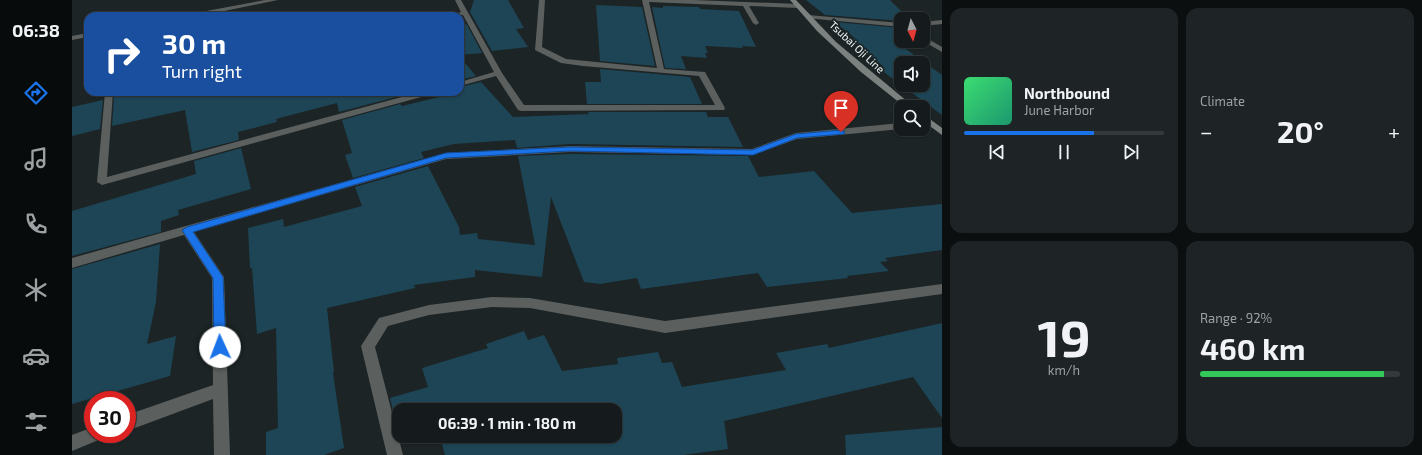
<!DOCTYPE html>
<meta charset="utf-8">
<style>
:root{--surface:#151b1c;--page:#1e2425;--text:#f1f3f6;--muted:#9da1a3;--line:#34393b;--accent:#1a73e8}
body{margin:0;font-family:"Exo 2",sans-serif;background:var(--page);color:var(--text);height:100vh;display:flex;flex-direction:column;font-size:15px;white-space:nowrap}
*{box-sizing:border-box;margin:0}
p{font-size:13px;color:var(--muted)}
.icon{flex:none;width:22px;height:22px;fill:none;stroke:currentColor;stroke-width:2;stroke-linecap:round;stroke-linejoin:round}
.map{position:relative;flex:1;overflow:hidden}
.drawer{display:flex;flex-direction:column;gap:8px;padding:8px;background:#0c0f0f;width:480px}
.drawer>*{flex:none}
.guide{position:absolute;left:12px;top:12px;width:380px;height:84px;border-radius:12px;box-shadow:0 1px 3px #0004,0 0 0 1px var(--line);background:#1a4fa0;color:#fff;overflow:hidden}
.needle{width:26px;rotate:174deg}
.tools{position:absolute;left:822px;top:12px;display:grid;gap:8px}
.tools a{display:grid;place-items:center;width:36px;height:36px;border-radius:8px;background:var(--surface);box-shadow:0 1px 3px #0004,0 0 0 1px var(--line);font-size:20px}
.speed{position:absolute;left:12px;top:391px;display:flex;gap:8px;font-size:20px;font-weight:700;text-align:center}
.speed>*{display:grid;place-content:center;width:52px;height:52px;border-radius:50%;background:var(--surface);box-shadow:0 1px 3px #0004,0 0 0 1px var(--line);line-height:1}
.speed .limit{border:6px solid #d22;background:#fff;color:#111}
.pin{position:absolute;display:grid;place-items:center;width:34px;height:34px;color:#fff;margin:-41px -17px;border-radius:50% 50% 50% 0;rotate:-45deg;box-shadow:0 0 4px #0007}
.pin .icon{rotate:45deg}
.me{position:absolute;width:44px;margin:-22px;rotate:358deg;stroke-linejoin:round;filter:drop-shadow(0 0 3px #0008)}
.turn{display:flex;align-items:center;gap:14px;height:84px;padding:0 12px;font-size:18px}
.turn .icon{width:52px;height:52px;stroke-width:2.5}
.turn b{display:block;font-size:28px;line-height:34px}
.big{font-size:30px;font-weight:700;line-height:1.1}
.drawer .card{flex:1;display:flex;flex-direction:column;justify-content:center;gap:6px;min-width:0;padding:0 14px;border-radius:12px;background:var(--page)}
.drawer .dial{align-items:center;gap:0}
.dial b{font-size:52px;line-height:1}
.song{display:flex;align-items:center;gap:12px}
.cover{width:48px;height:48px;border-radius:6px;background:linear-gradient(135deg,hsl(140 70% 55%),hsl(160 70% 35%))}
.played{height:4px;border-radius:2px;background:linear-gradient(90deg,var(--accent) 65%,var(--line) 65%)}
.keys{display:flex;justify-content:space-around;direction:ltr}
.heat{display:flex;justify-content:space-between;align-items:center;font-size:22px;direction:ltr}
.charge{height:6px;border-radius:3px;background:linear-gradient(90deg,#34c759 92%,var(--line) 0)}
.drawer .tiles{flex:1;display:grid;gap:8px;grid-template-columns:repeat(2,1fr)}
.trip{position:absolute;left:320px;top:403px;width:230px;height:40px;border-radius:12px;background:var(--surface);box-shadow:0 1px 3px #0004,0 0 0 1px var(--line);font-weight:700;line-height:40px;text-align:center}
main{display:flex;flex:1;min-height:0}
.menu{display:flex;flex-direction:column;width:72px;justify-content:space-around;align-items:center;background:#080b0b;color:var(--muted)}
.menu .icon{width:28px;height:28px}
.menu .selected{color:var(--accent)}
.menu b{font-size:18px;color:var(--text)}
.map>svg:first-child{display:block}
.building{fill:#1d4555;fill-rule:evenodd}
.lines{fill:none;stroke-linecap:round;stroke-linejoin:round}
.minor{fill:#5b5f5e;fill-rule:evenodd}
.secondary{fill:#7b817f;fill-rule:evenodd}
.route{fill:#1a73e8;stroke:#114b97}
.labels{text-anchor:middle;stroke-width:4;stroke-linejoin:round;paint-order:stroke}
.far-street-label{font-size:11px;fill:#f0f6f6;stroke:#1c2425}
</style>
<main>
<nav class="menu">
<b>06:38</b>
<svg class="icon selected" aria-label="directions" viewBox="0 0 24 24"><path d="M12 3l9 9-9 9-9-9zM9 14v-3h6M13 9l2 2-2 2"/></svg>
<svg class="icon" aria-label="music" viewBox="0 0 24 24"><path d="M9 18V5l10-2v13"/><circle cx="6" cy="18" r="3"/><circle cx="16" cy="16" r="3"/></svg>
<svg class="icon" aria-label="phone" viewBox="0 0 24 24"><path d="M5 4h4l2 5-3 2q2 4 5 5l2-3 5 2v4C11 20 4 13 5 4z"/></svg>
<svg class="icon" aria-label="climate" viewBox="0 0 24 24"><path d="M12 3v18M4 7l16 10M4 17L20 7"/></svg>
<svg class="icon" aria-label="car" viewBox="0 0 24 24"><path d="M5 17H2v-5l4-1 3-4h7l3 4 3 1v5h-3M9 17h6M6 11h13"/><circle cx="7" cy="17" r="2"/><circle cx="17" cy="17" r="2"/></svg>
<svg class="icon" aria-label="filters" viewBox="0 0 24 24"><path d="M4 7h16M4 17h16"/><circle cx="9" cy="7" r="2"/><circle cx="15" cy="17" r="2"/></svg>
</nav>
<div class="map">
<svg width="870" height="455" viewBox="0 0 870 455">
<rect width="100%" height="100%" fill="#1c2425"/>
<path class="building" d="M402,0H436L452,28L444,29L456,47L420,51L398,12Z
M734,0H818L837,19H829V21L753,15Z
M524,5L570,7L583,66L528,61Z
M591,6L627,7L628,9L667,11L684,47L670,46L671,48L633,46L636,53H633L635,58L609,56L614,69L593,68L580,7L591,8Z
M763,22L829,28V41H850L852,43L827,44L870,75V115L805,67L811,66L775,38L784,39ZM829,63H851V85H829Z
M394,23L410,53L388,55V40Z
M388,57L404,76L388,80Z
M528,69L618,77L630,104H515L513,82H529Z
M409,82L441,117L517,114L516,112H634L636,117H656L671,147L498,144L445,148L443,140L382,144L349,152L352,158L281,178L273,155L280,153L270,120L328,104L330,106L388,92V87Z
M67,92H322L324,97L267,112L265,103L204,119L205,122L166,132L167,140L120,152L113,110L40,126L42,97Z
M31,100L28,129L0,136V107Z
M169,148L179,189L106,210L107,215L89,221V232L0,256V211L124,174L122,161Z
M498,154L676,156L687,177L742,171L780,213L870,204V250L813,258L816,261L808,262L817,271L775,276L776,278L695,287L686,273L569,289L565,278L528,284L512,282L479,197L470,277L403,270V277L342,285L343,288L255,308L262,372L261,373L272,448L252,455H194V432L206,428L204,328L185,334L180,268H178L176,228L211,219L212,227L290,206L283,187L356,166L387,227L388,235L405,233L406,239L463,245L446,156Z
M88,244L84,302L75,344L104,336L98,376L0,404V269Z
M870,323V418L841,377L652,421L656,449L611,455H373L368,436H543V410H321L318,398L356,387L350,368L416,348L414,344L452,331L456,340L472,335L490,371L546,364L545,358L586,352L590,363L600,362L610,387L714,370L704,353L755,344L757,348Z
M870,427V455H774L773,435Z"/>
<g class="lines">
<path class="minor" d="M193,0H206L128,16H115L118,14Z
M383,0H389L430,73L452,105H643L627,76L511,66L489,63L463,50L467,0H473L470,47L494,59L585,68L570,0H622L726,4L729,6L726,8L677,6L687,23L684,25L681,23L671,6L577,2L592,69L633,72L653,108L652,110L449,111L446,110L424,76L388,86V82L422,72L391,15L376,16L389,12Z
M736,15L829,23V27L734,18V16Z
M870,20V24L851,26V22Z
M16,33V37L0,40V36Z
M851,36L870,47V52L851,41Z
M33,92H41L35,177L348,92H361L360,94L30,185L25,182Z
M829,123V129L725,139L681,155L498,152L374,159L122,232L152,277L158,455H142L141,399L55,431V415L141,385L140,278L112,235L0,268V258L374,153L498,146L680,149L724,133Z
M870,284V294L593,333L458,308L420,307L357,315L316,326L303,347L331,455H315L289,346L307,318L357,305L420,297L458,298L593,321Z
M21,427V434H32L29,439L0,451V435Z"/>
<path class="secondary" d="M718,0H724L764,42L842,107H833L789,72L745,31Z
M851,114L870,128V135L851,121Z"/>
</g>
<path class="route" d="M769,130L773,132L772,134L725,138L681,155L498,151L374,158L121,232L151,277L154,347L152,350L148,352L144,350L142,347L141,278L110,230L115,227L374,153L498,147L680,150L724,134Z"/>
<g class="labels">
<g class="far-street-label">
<text transform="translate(785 47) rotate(43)" y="4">Tsubai Oji Line</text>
</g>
</g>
</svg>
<div class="tools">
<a><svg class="needle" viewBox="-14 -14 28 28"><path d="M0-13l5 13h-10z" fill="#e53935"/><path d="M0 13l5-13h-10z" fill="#9da1a3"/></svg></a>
<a><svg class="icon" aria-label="sound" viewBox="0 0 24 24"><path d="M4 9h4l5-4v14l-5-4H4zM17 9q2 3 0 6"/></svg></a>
<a><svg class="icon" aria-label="search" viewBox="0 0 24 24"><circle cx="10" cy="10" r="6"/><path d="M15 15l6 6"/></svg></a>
</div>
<div class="speed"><div class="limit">30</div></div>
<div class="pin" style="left:769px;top:132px;background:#d93025"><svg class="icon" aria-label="arrive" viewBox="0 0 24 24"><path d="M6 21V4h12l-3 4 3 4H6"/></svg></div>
<svg class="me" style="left:148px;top:347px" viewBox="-20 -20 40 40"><circle r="19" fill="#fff"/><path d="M0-13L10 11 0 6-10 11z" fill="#1a73e8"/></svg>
<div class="trip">06:39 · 1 min · 180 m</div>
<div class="guide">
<div class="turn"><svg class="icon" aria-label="right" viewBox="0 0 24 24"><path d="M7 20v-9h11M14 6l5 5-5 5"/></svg><div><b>30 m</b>Turn right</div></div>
</div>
</div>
<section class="drawer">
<div class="tiles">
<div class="card">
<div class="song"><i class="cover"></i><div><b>Northbound</b><p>June Harbor</p></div></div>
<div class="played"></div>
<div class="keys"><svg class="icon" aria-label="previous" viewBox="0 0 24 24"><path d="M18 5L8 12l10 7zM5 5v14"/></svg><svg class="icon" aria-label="pause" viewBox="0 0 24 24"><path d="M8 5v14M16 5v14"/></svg><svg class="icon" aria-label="next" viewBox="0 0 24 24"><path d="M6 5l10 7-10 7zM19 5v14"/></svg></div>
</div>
<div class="card"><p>Climate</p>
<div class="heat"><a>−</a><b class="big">20°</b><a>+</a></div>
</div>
<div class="card dial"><b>19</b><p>km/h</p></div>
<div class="card"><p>Range · 92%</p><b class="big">460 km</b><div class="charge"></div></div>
</div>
</section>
</main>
